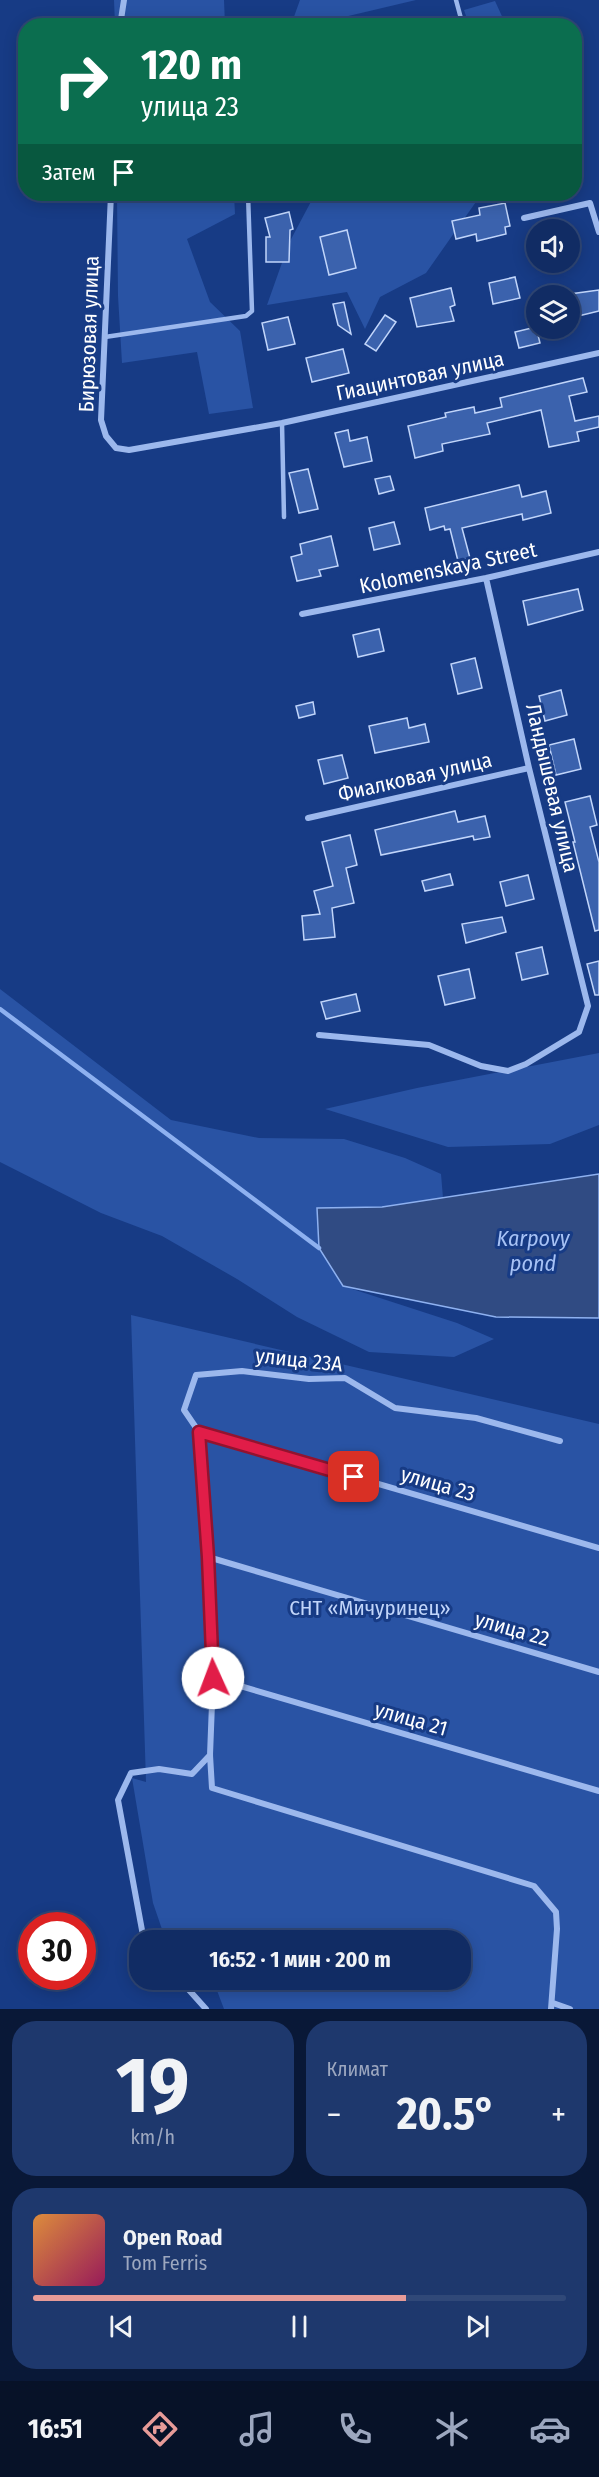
<!DOCTYPE html>
<html lang="ru">
<meta charset="utf-8">
<style>
:root{--surface:#112c64;--page:#1e386d;--text:#f1f3f6;--muted:#9ca7bf;--line:#304878;--accent:#e69b98}
body{margin:0;font-family:"Fira Sans Condensed",sans-serif;background:var(--page);color:var(--text);height:100vh;display:flex;flex-direction:column;font-size:22px;white-space:nowrap}
*{box-sizing:border-box;margin:0}
p{font-size:20px;color:var(--muted)}
.icon{flex:none;width:33px;height:33px;fill:none;stroke:currentColor;stroke-width:2;stroke-linecap:round;stroke-linejoin:round}
.map{position:relative;height:2009px;overflow:hidden}
.details{display:flex;flex-direction:column;gap:12px;padding:12px;background:#091837;flex:1}
.details>*{flex:none}
.guide{position:absolute;left:18px;top:18px;width:564px;height:183px;border-radius:24px;box-shadow:0 3px 15px #0003,0 0 0 2px var(--line);background:#0b6e4f;color:#fff;overflow:hidden}
.fabs{position:absolute;left:526px;top:219px;display:grid;gap:12px}
.fabs a{display:grid;place-items:center;width:54px;height:54px;border-radius:50%;background:var(--surface);box-shadow:0 3px 15px #0003,0 0 0 2px var(--line);font-size:30px}
.speed{position:absolute;left:18px;top:1912px;display:flex;gap:12px;font-size:30px;font-weight:700;text-align:center}
.speed>*{display:grid;place-content:center;width:78px;height:78px;border-radius:50%;background:var(--surface);box-shadow:0 3px 15px #0003,0 0 0 2px var(--line);line-height:1}
.speed .limit{border:9px solid #d22;background:#fff;color:#111}
.pin{position:absolute;display:grid;place-items:center;width:51px;height:51px;color:#fff;margin:-26px;border-radius:12px;box-shadow:0 3px 9px #0006}
.me{position:absolute;width:66px;margin:-33px;rotate:358deg;stroke-linejoin:round;filter:drop-shadow(0 0 4px #0008)}
.turn{display:flex;align-items:center;gap:21px;height:126px;padding:0 24px;font-size:27px}
.turn .icon{width:78px;height:78px;stroke-width:2.5}
.turn b{display:block;font-size:42px;line-height:51px}
.then{display:flex;align-items:center;height:57px;padding:0 24px;background:#0003;gap:12px;font-size:22px}
.big{font-size:45px;font-weight:700;line-height:1.1}
.details .card{flex:1;display:flex;flex-direction:column;justify-content:center;gap:9px;min-width:0;padding:0 21px;border-radius:24px;background:var(--page)}
.details .dial{align-items:center;gap:0}
.dial b{font-size:78px;line-height:1}
.song{display:flex;align-items:center;gap:18px}
.cover{width:72px;height:72px;border-radius:9px;background:linear-gradient(135deg,hsl(30 70% 55%),hsl(330 70% 35%))}
.played{height:6px;border-radius:3px;background:linear-gradient(90deg,var(--accent) 70%,var(--line) 70%)}
.keys{display:flex;justify-content:space-around;direction:ltr}
.heat{display:flex;justify-content:space-between;align-items:center;font-size:33px;direction:ltr}
.details .tiles{flex:1;display:grid;gap:12px;grid-template-columns:1fr 1fr}
.card:last-child{grid-column:span 2}
.trip{position:absolute;left:129px;top:1930px;width:342px;height:60px;border-radius:24px;background:var(--surface);box-shadow:0 3px 15px #0003,0 0 0 2px var(--line);font-weight:700;line-height:60px;text-align:center}
.tab-bar{display:flex;height:96px;justify-content:space-around;align-items:center;background:#071228;color:var(--muted)}
.tab-bar .icon{width:42px;height:42px}
.tab-bar .selected{color:var(--accent)}
.tab-bar b{font-size:27px;color:var(--text)}
.map>svg:first-child{display:block}
.green{fill:#2953a4}
.water{fill:#304b83;stroke:#8eb1f0;stroke-width:1.5}
.lines{fill:none;stroke-linecap:round;stroke-linejoin:round}
.stream{stroke:#8eb1f0;stroke-width:4.5}
.building{fill:#3b62ad;stroke:#c1d5fa;stroke-width:1.5}
.service{stroke:#9cb8ed;stroke-width:4.5}
.minor{stroke:#9cb8ed;stroke-width:6}
.route-casing{stroke:#92132f;stroke-width:15}
.route{stroke:#e11d48;stroke-width:10}
.labels{text-anchor:middle;stroke-width:6;stroke-linejoin:round;paint-order:stroke}
.street-label{font-size:21px;fill:#fff;stroke:#173b85}
.park-label{font-size:21px;fill:#c1d5fa;stroke:#173b85}
.water-label{font-size:22px;font-style:italic;fill:#a7c2f5;stroke:#173b85}
</style>
<div class="map">
<svg width="599" height="2009" viewBox="0 0 599 2009">
<rect width="100%" height="100%" fill="#173b85"/>
<path class="green" d="M114,0H224L225,25H115Z
M300,0H416L323,22L324,25H291Z
M495,1L506,25H469L464,10Z
M117,194H234L235,214L187,239L210,302L240,331L253,408L209,414L197,352L122,363L118,296Z
M315,194H484L478,199L426,273L380,297L365,329L347,292L267,305L289,243Z
M0,989L171,1120L259,1138L344,1139L405,1158L441,1174L443,1198L382,1208L343,1286L457,1323L494,1339L454,1357L369,1352L297,1317L237,1279L162,1236L101,1213L0,1162Z
M599,1053V1125L550,1144L448,1147L325,1109L417,1088Z
M131,1315L599,1424V2009H224L213,1980H460V1941H166L153,1903L132,1778L146,1782Z"/>
<path class="water" d="M599,1174V1318L496,1317L343,1286L319,1248L317,1208L382,1207Z"/>
<g class="lines">
<path class="stream" d="M0,1009L319,1248"/>
</g>
<path class="building" d="M505,203L510,226L505,227L506,234L477,241L476,234L456,239L452,221L480,215L479,208Z
M289,212L293,229L290,230L289,262H266V237H270L265,218Z
M347,230L356,268L329,275L320,237Z
M515,277L520,298L493,304L489,283Z
M451,288L455,305L450,307L454,321L417,327L410,298Z
M599,290V311L570,318V294Z
M344,302L351,334L338,325L333,304Z
M385,315L396,322L376,351L365,344Z
M288,317L295,344L268,350L262,323Z
M536,327L540,343L519,348L515,332Z
M343,349L349,373L312,382L306,358Z
M583,378L587,392L569,396L575,421L599,416V427L577,432L579,441L549,447L541,410L487,423L490,434L442,444L443,451L415,458L408,426L446,417L445,413L474,407L475,413L502,407L500,398Z
M348,430L350,441L367,437L372,461L344,467L335,433Z
M308,469L318,509L299,513L289,473Z
M390,476L394,490L379,494L375,479Z
M519,485L522,497L546,491L551,513L523,520L522,514L462,528L470,558L458,561L450,529L445,530L444,526L430,530L425,508Z
M394,522L400,544L374,550L369,528Z
M331,536L338,566L319,570L321,576L297,581L291,557L302,554L300,544Z
M578,589L583,610L528,625L523,601Z
M379,629L384,651L358,657L353,635Z
M475,658L482,688L458,694L451,664Z
M561,690L567,715L545,721L539,696Z
M313,702L315,714L299,718L296,706Z
M407,718L409,728L425,724L429,742L375,753L369,726Z
M574,739L581,769L556,775L549,745Z
M342,755L348,778L324,784L318,760Z
M590,796L597,825L590,827L599,862V930L595,931L573,842H575L565,802Z
M455,811L458,822L485,816L490,837L474,840L473,836L381,855L375,830Z
M350,835L357,865L346,868L354,903L332,908L335,937L304,940L302,916L320,914L314,891L333,886L322,842Z
M450,874L453,885L425,891L422,881Z
M528,875L534,899L506,906L500,882Z
M502,917L506,932L466,943L462,924Z
M542,947L548,974L522,980L516,953Z
M599,961V995H595L587,964Z
M469,969L475,998L445,1005L438,976Z
M356,994L360,1011L326,1019L321,1002Z"/>
<g class="lines">
<path class="service" d="M456,0L463,26
M105,337L246,316L252,311L248,194
M282,423L284,517"/>
<path class="minor" d="M120,26L124,0
M111,194L101,420L106,436L116,448L129,450L282,423L599,353
M524,218L590,203L599,232
M302,614L486,578L599,552
M308,818L529,768
M319,1035L429,1045L481,1066L508,1071L526,1064L579,1032L588,1006L529,768L486,578
M199,1432L599,1548
M208,1557L599,1672
M213,1678L599,1791
M144,1941L118,1800L131,1773L159,1769L192,1774L210,1755
M180,1980L206,2009
M553,2003L570,2009
M551,2009L557,1929L556,1912L534,1886L212,1788L210,1755L213,1678L208,1557L199,1432L184,1410L196,1375L242,1371L309,1379L345,1378L395,1408L476,1418L560,1441"/>
</g>
<g class="lines">
<defs>
<path id="route" d="M213,1678L208,1557L199,1432L354,1477"/>
</defs>
<use href="#route" class="route-casing"/>
<use href="#route" class="route"/>
</g>
<g class="labels">
<g class="street-label">
<text transform="translate(89 334) rotate(-88)" y="7">Бирюзовая улица</text>
<text transform="translate(420 376) rotate(-12)" y="7">Гиацинтовая улица</text>
<text transform="translate(448 568) rotate(-12)" y="7">Kolomenskaya Street</text>
<text transform="translate(415 777) rotate(-13)" y="7">Фиалковая улица</text>
<text transform="translate(552 788) rotate(77)" y="7">Ландышевая улица</text>
<text transform="translate(299 1360) rotate(6)" y="7">улица 23А</text>
<text transform="translate(438 1484) rotate(16)" y="7">улица 23</text>
<text transform="translate(512 1629) rotate(16)" y="7">улица 22</text>
<text transform="translate(411 1719) rotate(16)" y="7">улица 21</text>
</g>
<g class="park-label">
<text x="370" y="1615">СНТ «Мичуринец»</text>
</g>
<g class="water-label">
<text x="533" y="1246">Karpovy<tspan x="533" dy="25">pond</tspan></text>
</g>
</g>
</svg>
<div class="fabs">
<a><svg class="icon" aria-label="sound" viewBox="0 0 24 24"><path d="M4 9h4l5-4v14l-5-4H4zM17 9q2 3 0 6"/></svg></a>
<a><svg class="icon" aria-label="layers" viewBox="0 0 24 24"><path d="M12 4l9 5-9 5-9-5zM3 14l9 5 9-5"/></svg></a>
</div>
<div class="speed"><div class="limit">30</div></div>
<div class="pin" style="left:354px;top:1477px;background:#d93025"><svg class="icon" aria-label="arrive" viewBox="0 0 24 24"><path d="M6 21V4h12l-3 4 3 4H6"/></svg></div>
<svg class="me" style="left:213px;top:1678px" viewBox="-20 -20 40 40"><circle r="19" fill="#fff"/><path d="M0-13L10 11 0 6-10 11z" fill="#e11d48"/></svg>
<div class="trip">16:52 · 1 мин · 200 m</div>
<div class="guide">
<div class="turn"><svg class="icon" aria-label="right" viewBox="0 0 24 24"><path d="M7 20v-9h11M14 6l5 5-5 5"/></svg><div><b>120 m</b>улица 23</div></div>
<div class="then">Затем<svg class="icon" aria-label="arrive" viewBox="0 0 24 24"><path d="M6 21V4h12l-3 4 3 4H6"/></svg></div>
</div>
</div>
<section class="details">
<div class="tiles">
<div class="card dial"><b>19</b><p>km/h</p></div>
<div class="card"><p>Климат</p>
<div class="heat"><a>−</a><b class="big">20.5°</b><a>+</a></div>
</div>
<div class="card">
<div class="song"><i class="cover"></i><div><b>Open Road</b><p>Tom Ferris</p></div></div>
<div class="played"></div>
<div class="keys"><svg class="icon" aria-label="previous" viewBox="0 0 24 24"><path d="M18 5L8 12l10 7zM5 5v14"/></svg><svg class="icon" aria-label="pause" viewBox="0 0 24 24"><path d="M8 5v14M16 5v14"/></svg><svg class="icon" aria-label="next" viewBox="0 0 24 24"><path d="M6 5l10 7-10 7zM19 5v14"/></svg></div>
</div>
</div>
</section>
<nav class="tab-bar">
<b>16:51</b>
<svg class="icon selected" aria-label="directions" viewBox="0 0 24 24"><path d="M12 3l9 9-9 9-9-9zM9 14v-3h6M13 9l2 2-2 2"/></svg>
<svg class="icon" aria-label="music" viewBox="0 0 24 24"><path d="M9 18V5l10-2v13"/><circle cx="6" cy="18" r="3"/><circle cx="16" cy="16" r="3"/></svg>
<svg class="icon" aria-label="phone" viewBox="0 0 24 24"><path d="M5 4h4l2 5-3 2q2 4 5 5l2-3 5 2v4C11 20 4 13 5 4z"/></svg>
<svg class="icon" aria-label="climate" viewBox="0 0 24 24"><path d="M12 3v18M4 7l16 10M4 17L20 7"/></svg>
<svg class="icon" aria-label="car" viewBox="0 0 24 24"><path d="M5 17H2v-5l4-1 3-4h7l3 4 3 1v5h-3M9 17h6M6 11h13"/><circle cx="7" cy="17" r="2"/><circle cx="17" cy="17" r="2"/></svg>
</nav>
